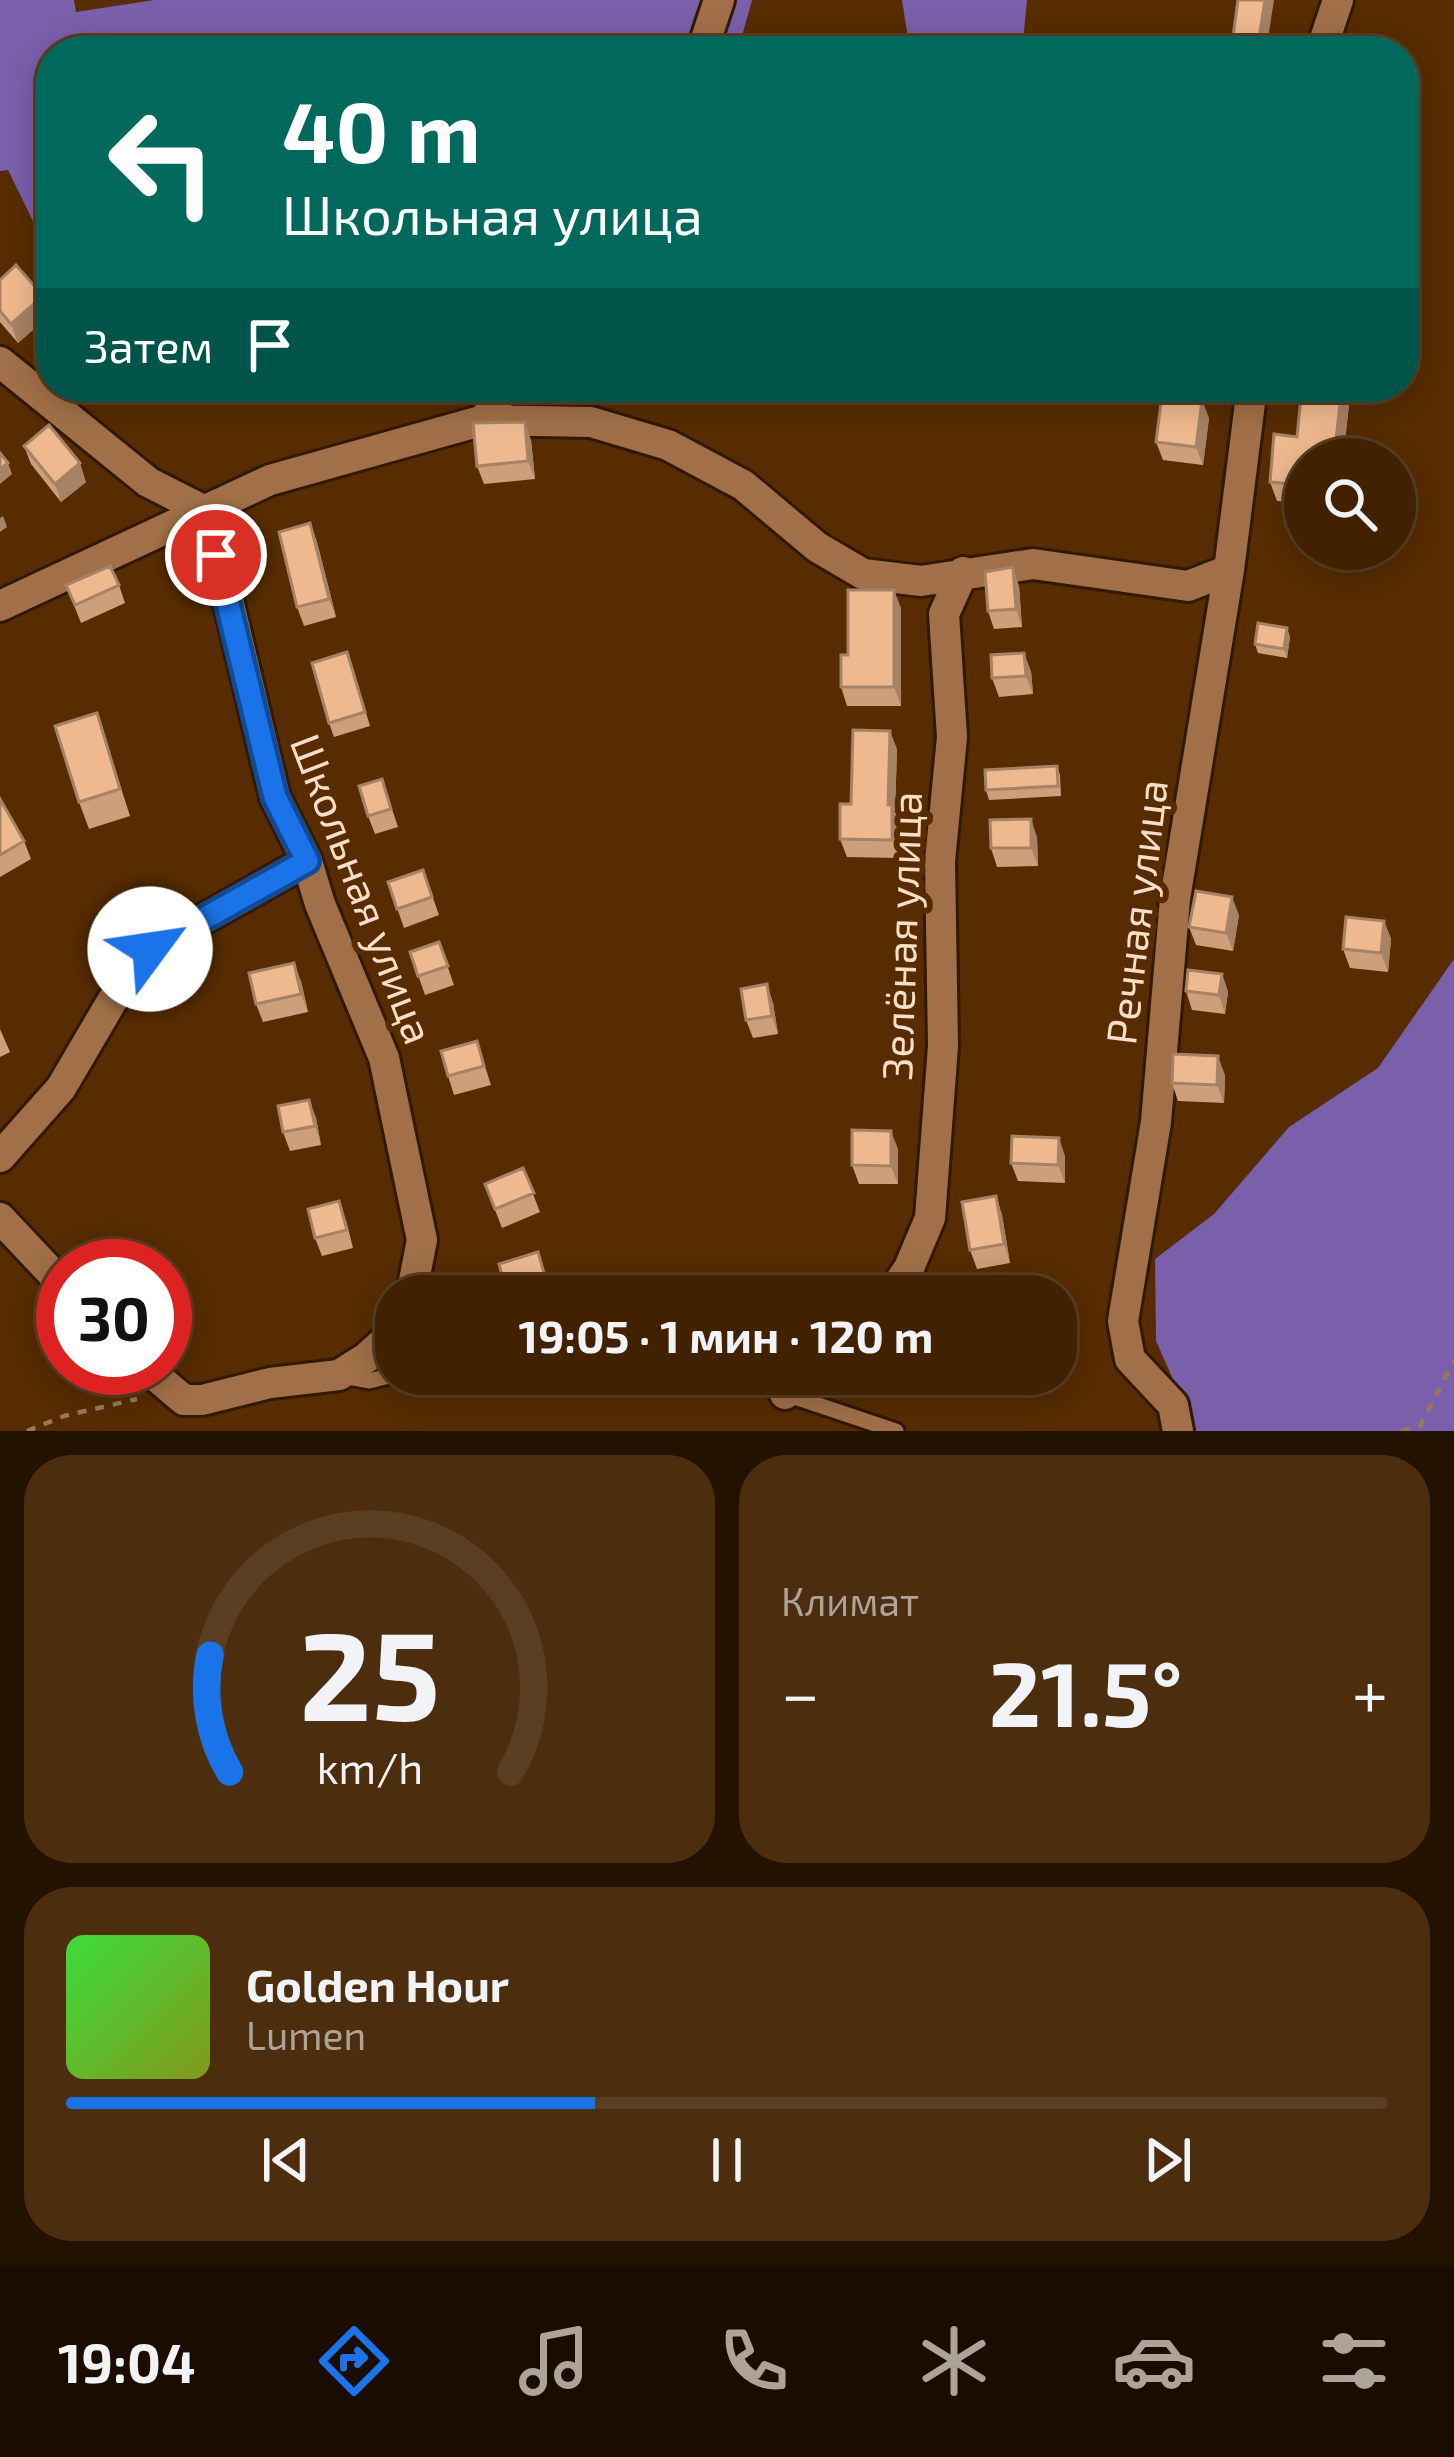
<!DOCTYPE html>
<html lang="ru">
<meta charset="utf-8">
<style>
:root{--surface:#412100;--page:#4c2e0f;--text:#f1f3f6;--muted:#aea399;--line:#5a3e22;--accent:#1a73e8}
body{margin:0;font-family:"Exo 2",sans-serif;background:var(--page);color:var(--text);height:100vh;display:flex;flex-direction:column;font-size:45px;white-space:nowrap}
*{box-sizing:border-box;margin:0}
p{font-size:39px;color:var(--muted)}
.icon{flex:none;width:66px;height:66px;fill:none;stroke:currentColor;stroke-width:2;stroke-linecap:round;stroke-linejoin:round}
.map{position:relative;height:1431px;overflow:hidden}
.panel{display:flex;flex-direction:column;gap:24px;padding:24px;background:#241200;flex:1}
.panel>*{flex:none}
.banner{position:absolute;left:36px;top:36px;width:1383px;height:366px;border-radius:48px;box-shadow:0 6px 30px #0003,0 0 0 3px var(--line);background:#00695c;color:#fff;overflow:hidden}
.tools{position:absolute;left:1284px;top:438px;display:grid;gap:24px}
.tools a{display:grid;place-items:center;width:132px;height:132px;border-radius:50%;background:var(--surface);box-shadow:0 6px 30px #0003,0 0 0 3px var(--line);font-size:60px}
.speed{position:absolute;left:36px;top:1239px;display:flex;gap:24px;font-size:60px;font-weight:700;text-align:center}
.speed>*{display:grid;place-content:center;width:156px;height:156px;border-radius:50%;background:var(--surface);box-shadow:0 6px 30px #0003,0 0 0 3px var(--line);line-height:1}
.speed .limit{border:18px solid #d22;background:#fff;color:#111}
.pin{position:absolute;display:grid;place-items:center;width:102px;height:102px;color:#fff;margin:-51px;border:6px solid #fff;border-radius:50%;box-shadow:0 3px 12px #0007}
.me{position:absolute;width:132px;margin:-66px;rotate:59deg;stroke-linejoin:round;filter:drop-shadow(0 0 9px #0008)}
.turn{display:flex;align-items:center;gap:42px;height:252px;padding:0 48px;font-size:54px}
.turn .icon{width:156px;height:156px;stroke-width:2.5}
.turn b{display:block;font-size:84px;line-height:102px}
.then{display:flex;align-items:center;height:114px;padding:0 48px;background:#0003;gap:24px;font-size:45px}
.big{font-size:90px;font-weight:700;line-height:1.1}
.panel .tile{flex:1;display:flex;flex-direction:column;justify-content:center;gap:18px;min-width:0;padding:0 42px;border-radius:48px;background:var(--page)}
.panel .dial{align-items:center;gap:0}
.dial svg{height:312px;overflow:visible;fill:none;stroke:var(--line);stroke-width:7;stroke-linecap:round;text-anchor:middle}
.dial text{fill:var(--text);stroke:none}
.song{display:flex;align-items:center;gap:36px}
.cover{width:144px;height:144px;border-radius:18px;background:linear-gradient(135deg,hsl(120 70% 55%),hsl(70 70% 35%))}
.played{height:12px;border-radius:6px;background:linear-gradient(90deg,var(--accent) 40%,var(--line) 40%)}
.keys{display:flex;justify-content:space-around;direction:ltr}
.heat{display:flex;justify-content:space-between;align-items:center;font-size:66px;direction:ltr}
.panel .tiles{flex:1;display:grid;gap:24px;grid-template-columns:1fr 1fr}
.tile:last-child{grid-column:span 2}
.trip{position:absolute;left:375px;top:1275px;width:702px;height:120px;border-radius:48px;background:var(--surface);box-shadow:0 6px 30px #0003,0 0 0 3px var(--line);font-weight:700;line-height:120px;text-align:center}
.tab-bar{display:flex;height:192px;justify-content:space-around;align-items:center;background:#1a0d00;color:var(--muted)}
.tab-bar .icon{width:84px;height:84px}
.tab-bar .active{color:var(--accent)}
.tab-bar b{font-size:54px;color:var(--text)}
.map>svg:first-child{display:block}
.forest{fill:#7a5faa}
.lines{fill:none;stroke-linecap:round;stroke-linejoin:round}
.service-casing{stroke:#311905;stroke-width:21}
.minor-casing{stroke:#311905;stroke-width:36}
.path{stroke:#9c7856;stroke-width:4.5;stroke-dasharray:9 9;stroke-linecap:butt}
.service{stroke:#a17048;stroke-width:15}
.minor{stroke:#a17048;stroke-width:30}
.wall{fill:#cd9f7b}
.shaded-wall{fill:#a78264}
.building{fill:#eeb98f;stroke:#a78264;stroke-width:3}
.route-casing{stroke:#114b97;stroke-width:30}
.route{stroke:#1a73e8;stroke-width:21}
.labels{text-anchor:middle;stroke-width:12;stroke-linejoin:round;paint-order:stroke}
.street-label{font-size:42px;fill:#f8ddc8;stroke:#572c00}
</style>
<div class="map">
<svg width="1454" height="1431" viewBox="0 0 1454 1431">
<rect width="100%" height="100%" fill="#572c00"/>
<path class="forest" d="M0,0H74L76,12L154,0H752L738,51H51V258L8,170L0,171Z
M902,0H1027L1022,51H910Z
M1454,959V1431H1196L1156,1341L1155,1259L1214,1214L1289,1127L1378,1068Z"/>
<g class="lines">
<defs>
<path id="service" d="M726,1374L896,1431
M342,1376L369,1381L397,1374"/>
<path id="minor" d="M702,51L719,0
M1321,51L1338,0
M0,362L148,482L207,512L275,797L307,861L320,904L384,1058L422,1240L411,1296
M484,420L505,387
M0,606L270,480L484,420L591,422L668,445L743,485L817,547L863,574L921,581L1033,564L1188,586L1229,570
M0,1157L61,1088L112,1001L150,949L307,861
M0,1218L63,1285
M890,1296L909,1268L930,1218L943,1046L940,861L952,737L944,614L963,572
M146,1368L184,1400H202L270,1383L339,1375L366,1358L396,1331
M785,1394L809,1374
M1178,1431L1173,1405L1130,1359L1123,1321L1156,1122L1175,899L1229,570L1252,387"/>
</defs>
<use href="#service" class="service-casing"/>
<use href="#minor" class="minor-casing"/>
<path class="path" d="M27,1431L64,1416L137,1399
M1401,1431L1420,1426L1454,1361"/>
<use href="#service" class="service"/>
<use href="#minor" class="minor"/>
</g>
<path class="wall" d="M0,280L50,315L18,343L0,322Z
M1145,387H1182L1179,397L1209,418L1203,465L1163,460L1156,442L1161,402L1149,398Z
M1302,387H1351L1343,459H1305V503L1277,501L1270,482L1297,437Z
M531,440L535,479L484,484L477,466Z
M24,446L86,482L61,502L31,464Z
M310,523L317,542L336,617L304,626L297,607Z
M66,585H119L125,603L81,623Z
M1019,586L1022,627L994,629L988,611Z
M901,608V706H847L841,687L848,655Z
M1287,628L1290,637L1287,658L1258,653L1255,644Z
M352,666L370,726L334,737L329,723Z
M1031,671L1033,694L999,697L992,678Z
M97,713L130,816L89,829L79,802Z
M897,749L895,812L899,823L898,858L847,857L840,839L851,804Z
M1057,766L1060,775L1061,796L989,800L986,790Z
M382,779L398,827L375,834L368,816Z
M0,799L24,841L31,859L0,877Z
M1037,837L1038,866L997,867L991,848Z
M423,870L439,915L404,928L388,882Z
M1239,915L1233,951L1196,945L1189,927Z
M1384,921L1391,939L1388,972L1350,968L1343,949Z
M439,942L454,985L425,995L410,952Z
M1222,974L1228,992L1225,1014L1192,1010L1186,991Z
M301,981L308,1012L263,1022L256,1004Z
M773,1003L778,1034L753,1038L746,1020Z
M0,1029L10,1052L0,1057Z
M483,1060L491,1085L454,1095L448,1076Z
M1225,1075L1224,1103L1178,1101L1172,1083Z
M309,1100L316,1118L321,1145L290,1151L283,1132Z
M898,1149V1184H859L852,1165Z
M1065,1156V1183L1018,1181L1011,1163Z
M523,1168L540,1212L502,1228L485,1184Z
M996,1196L1002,1215L1010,1263L977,1269L970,1250Z
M346,1220L353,1248L322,1256L315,1238Z
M499,1264L545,1271L552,1296H508Z"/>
<path class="shaded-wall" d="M1265,0H1274L1266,51H1257Z
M43,296L50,315L18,343L11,324Z
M1171,387H1182L1177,406L1170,388Z
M1342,387H1351L1343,459H1335Z
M1202,400L1209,418L1203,465L1196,447Z
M525,422L531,440L535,479L528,461Z
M8,463L12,474L0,484V469Z
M80,463L86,482L61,502L55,484Z
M3,516L7,527L0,532V518Z
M310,523L317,542L336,617L329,599Z
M1013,567L1019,586L1022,627L1016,609Z
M894,590L901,608V706L894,687Z
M1287,628L1290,637L1287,658L1284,649Z
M1024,653L1031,671L1033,694L1026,676Z
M890,731L897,749L895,812L899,823L898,858L892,840L888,805Z
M1031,819L1037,837L1038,866L1031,848Z
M1232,897L1239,915L1233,951L1226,933Z
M1384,921L1391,939L1388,972L1381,953Z
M294,963L301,981L308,1012L301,994Z
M1222,974L1228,992L1225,1014L1219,995Z
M767,984L773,1003L778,1034L772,1016Z
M1218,1056L1225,1075L1224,1103L1217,1085Z
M309,1100L316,1118L321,1145L315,1126Z
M891,1131L898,1149V1184L891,1166Z
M1059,1138L1065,1156V1183L1058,1165Z
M996,1196L1002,1215L1010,1263L1004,1244Z"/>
<path class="building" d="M1238,0H1265L1257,51H1210L1212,40L1232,44Z
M16,265L43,296L11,324L0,311V280Z
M1302,387H1342L1334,458L1319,456V459H1305V485L1270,482L1274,434L1297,437Z
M1162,395L1202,400L1196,447L1156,442Z
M525,422L528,461L477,466L473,423Z
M49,425L80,463L55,484L24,446Z
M0,453L8,463L0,469Z
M310,523L329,599L297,607L279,532Z
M110,566L119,585L75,605L66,585Z
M1013,567L1016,609L988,611L985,572Z
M848,590H894V687H841V655H848Z
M1258,623L1287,628L1284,649L1255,644Z
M347,652L365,712L329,723L312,663Z
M1024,653L1026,676L992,678L991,655Z
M97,713L120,789L79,802L55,726Z
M853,730L890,731L888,805H892V840L840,839V804H851Z
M1057,766L1058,786L986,790L985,770Z
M382,779L391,809L368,816L359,786Z
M0,799L24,841L0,855Z
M1031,819V848H991L990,820Z
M423,870L432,897L397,909L388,882Z
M1196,891L1232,897L1226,933L1189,927Z
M1346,917L1384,921L1381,953L1343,949Z
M439,942L448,966L418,976L410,952Z
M294,963L301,994L256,1004L249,973Z
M1188,970L1222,974L1219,995L1186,991Z
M767,984L772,1016L746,1020L741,989Z
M477,1041L484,1066L448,1076L441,1051Z
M1173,1054L1218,1056L1217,1085L1172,1083Z
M309,1100L315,1126L283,1132L278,1106Z
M852,1130L891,1131V1166L852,1165Z
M1012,1136L1059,1138L1058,1165L1011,1163Z
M523,1168L534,1193L495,1209L485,1184Z
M996,1196L1004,1244L970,1250L962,1202Z
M339,1201L347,1230L315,1238L308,1209Z
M538,1252L546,1280L507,1292L499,1264Z
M999,1289V1296H975L974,1292Z"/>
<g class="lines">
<defs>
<path id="route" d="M150,949L307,861L275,797L216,555"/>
</defs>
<use href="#route" class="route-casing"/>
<use href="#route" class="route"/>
</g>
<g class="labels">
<g class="street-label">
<text transform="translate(362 889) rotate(69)" y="15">Школьная улица</text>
<text transform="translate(1137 912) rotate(-83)" y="15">Речная улица</text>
<text transform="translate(902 936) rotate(-88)" y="15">Зелёная улица</text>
</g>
</g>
</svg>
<div class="tools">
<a><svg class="icon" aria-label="search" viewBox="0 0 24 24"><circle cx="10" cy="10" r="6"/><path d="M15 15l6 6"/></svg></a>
</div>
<div class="speed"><div class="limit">30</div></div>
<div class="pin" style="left:216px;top:555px;background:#d93025"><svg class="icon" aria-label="arrive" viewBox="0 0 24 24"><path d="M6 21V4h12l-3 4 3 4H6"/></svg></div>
<svg class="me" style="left:150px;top:949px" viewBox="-20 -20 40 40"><circle r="19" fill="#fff"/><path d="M0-13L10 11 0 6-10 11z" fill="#1a73e8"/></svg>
<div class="trip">19:05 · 1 мин · 120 m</div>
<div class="banner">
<div class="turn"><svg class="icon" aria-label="left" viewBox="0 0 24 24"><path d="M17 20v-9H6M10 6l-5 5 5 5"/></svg><div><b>40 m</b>Школьная улица</div></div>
<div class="then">Затем<svg class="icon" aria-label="arrive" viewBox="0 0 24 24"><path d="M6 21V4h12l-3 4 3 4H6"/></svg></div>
</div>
</div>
<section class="panel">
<div class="tiles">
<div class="tile dial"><svg viewBox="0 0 100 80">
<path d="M14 69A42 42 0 1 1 86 69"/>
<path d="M14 69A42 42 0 0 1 9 39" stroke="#1a73e8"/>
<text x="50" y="56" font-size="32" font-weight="700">25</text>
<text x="50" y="72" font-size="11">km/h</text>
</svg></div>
<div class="tile"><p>Климат</p>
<div class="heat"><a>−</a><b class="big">21.5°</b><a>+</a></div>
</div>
<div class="tile">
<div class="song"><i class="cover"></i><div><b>Golden Hour</b><p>Lumen</p></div></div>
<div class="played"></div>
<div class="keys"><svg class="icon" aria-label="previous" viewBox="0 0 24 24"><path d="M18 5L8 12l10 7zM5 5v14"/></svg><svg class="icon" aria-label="pause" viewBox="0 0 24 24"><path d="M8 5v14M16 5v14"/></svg><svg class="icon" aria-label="next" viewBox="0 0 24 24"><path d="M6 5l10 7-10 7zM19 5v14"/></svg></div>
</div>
</div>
</section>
<nav class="tab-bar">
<b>19:04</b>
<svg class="icon active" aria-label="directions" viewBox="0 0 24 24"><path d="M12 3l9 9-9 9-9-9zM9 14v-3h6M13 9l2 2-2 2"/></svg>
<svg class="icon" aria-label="music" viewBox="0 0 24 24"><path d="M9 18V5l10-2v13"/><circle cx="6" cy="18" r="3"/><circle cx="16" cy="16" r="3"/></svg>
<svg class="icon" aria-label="phone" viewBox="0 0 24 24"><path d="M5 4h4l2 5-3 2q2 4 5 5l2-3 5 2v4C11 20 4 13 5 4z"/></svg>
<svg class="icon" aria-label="climate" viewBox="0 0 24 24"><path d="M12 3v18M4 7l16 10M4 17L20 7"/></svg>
<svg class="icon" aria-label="car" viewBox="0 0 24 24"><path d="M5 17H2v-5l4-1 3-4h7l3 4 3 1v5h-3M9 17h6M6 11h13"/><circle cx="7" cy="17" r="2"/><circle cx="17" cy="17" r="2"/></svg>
<svg class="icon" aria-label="filters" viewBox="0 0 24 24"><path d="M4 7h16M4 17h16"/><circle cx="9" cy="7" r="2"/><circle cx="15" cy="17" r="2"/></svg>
</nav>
